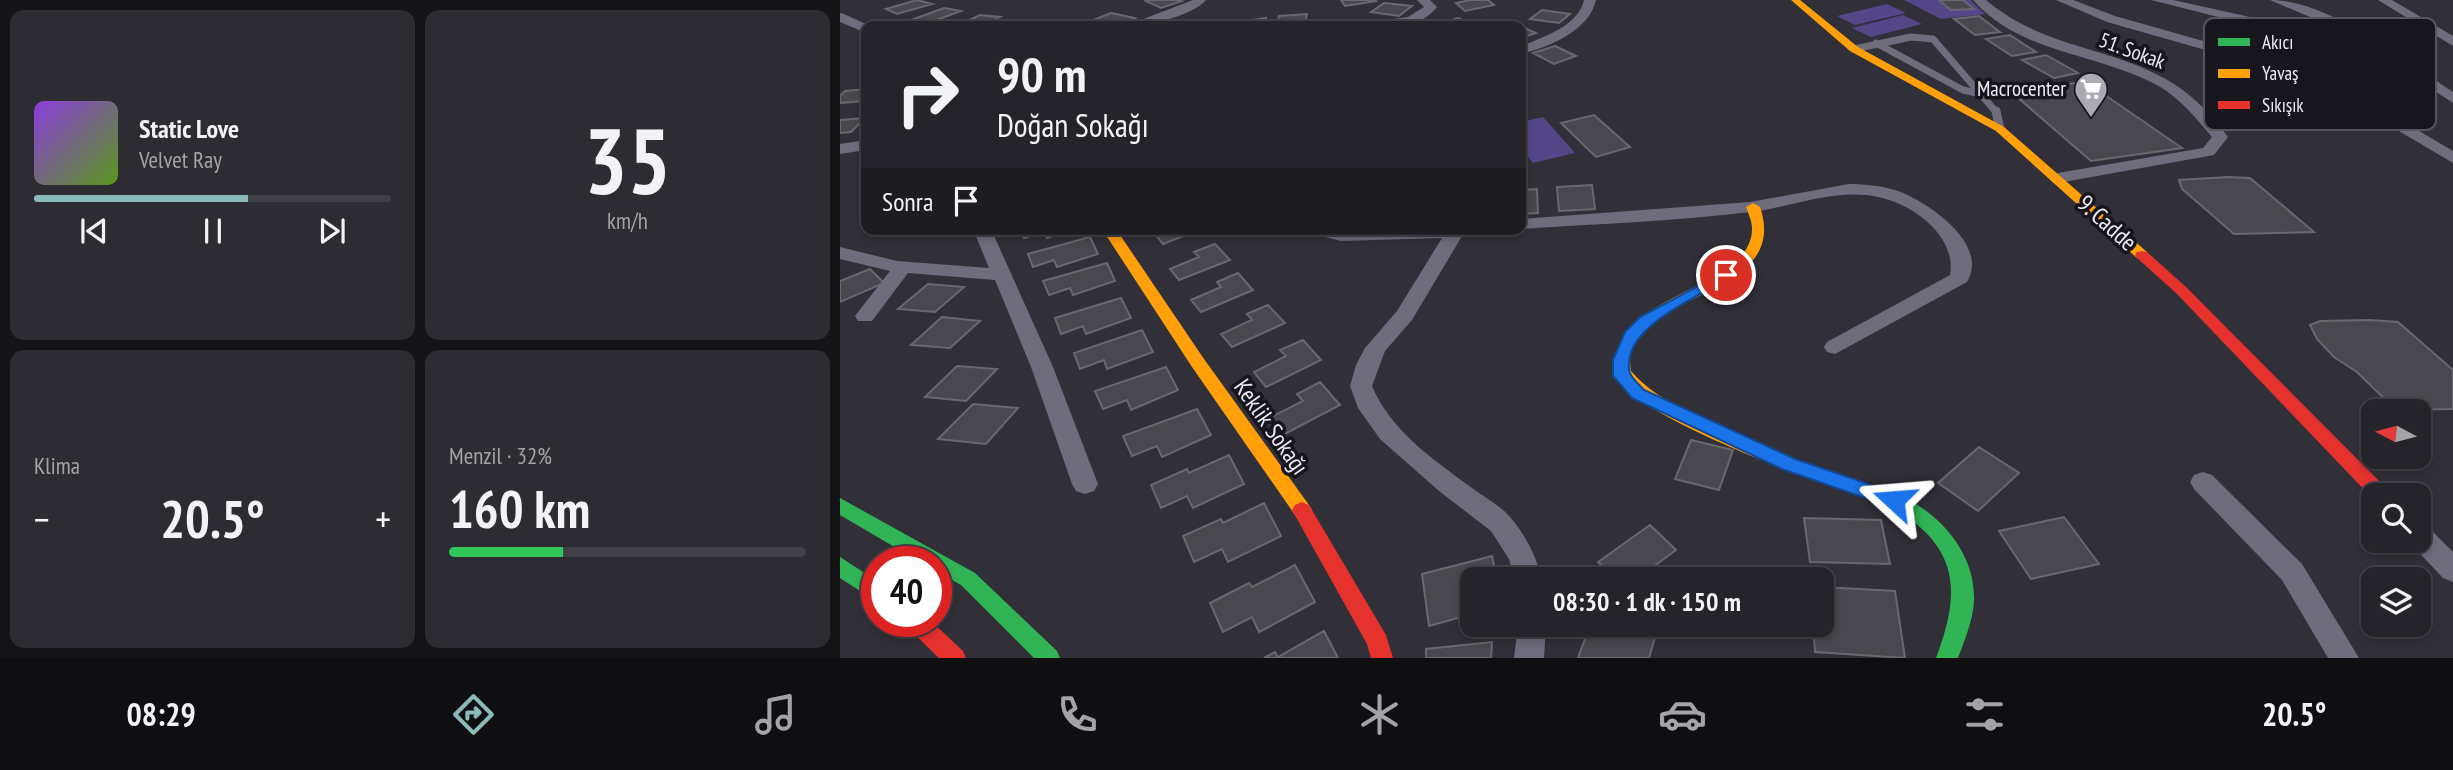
<!DOCTYPE html>
<html lang="tr">
<meta charset="utf-8">
<style>
:root{--surface:#25242a;--page:#2d2c32;--text:#f1f3f6;--muted:#a3a4a8;--line:#424147;--accent:#8bbbb9}
body{margin:0;font-family:"PT Sans Narrow",sans-serif;background:var(--page);color:var(--text);height:100vh;display:flex;flex-direction:column;font-size:26px;white-space:nowrap}
*{box-sizing:border-box;margin:0}
p{font-size:23px;color:var(--muted)}
.icon{flex:none;width:38px;height:38px;fill:none;stroke:currentColor;stroke-width:2;stroke-linecap:round;stroke-linejoin:round}
.map{position:relative;flex:1;overflow:hidden}
.drawer{display:flex;flex-direction:column;gap:10px;padding:10px;background:#141417;width:840px}
.drawer>*{flex:none}
.hud{position:absolute;left:21px;top:21px;width:665px;height:214px;border-radius:14px;box-shadow:0 4px 10px #0003,0 0 0 2px var(--line);background:#25242a;color:var(--text);overflow:hidden}
.needle{width:46px;rotate:277deg}
.controls{position:absolute;left:1521px;top:399px;display:grid;gap:14px}
.controls a{display:grid;place-items:center;width:70px;height:70px;border-radius:14px;background:var(--surface);box-shadow:0 4px 10px #0003,0 0 0 2px var(--line);font-size:35px}
.speed{position:absolute;left:21px;top:546px;display:flex;gap:14px;font-size:35px;font-weight:700;text-align:center}
.speed>*{display:grid;place-content:center;width:91px;height:91px;border-radius:50%;background:var(--surface);box-shadow:0 4px 10px #0003,0 0 0 2px var(--line);line-height:1}
.speed .limit{border:10px solid #d22;background:#fff;color:#111}
.pin{position:absolute;display:grid;place-items:center;width:60px;height:60px;color:#fff;margin:-30px;border:4px solid #fff;border-radius:50%;box-shadow:0 2px 7px #0007}
.me{position:absolute;width:77px;margin:-38px;rotate:289deg;stroke-linejoin:round;filter:drop-shadow(0 0 5px #0008)}
.turn{display:flex;align-items:center;gap:24px;height:147px;padding:0 21px;font-size:32px}
.turn .icon{width:91px;height:91px;stroke-width:2.5}
.turn b{display:block;font-size:49px;line-height:60px}
.then{display:flex;align-items:center;height:66px;padding:0 21px;background:#0003;gap:14px;font-size:26px}
.big{font-size:52px;font-weight:800;line-height:1.1}
.drawer .tile{flex:1;display:flex;flex-direction:column;justify-content:center;gap:10px;min-width:0;padding:0 24px;border-radius:14px;background:var(--page)}
.drawer .dial{align-items:center;gap:0}
.dial b{font-size:91px;line-height:1}
.song{display:flex;align-items:center;gap:21px}
.cover{width:84px;height:84px;border-radius:10px;background:linear-gradient(135deg,hsl(270 70% 55%),hsl(90 70% 35%))}
.played{height:7px;border-radius:4px;background:linear-gradient(90deg,var(--accent) 60%,var(--line) 60%)}
.keys{display:flex;justify-content:space-around;direction:ltr}
.heat{display:flex;justify-content:space-between;align-items:center;font-size:38px;direction:ltr}
.charge{height:10px;border-radius:5px;background:linear-gradient(90deg,#34c759 32%,var(--line) 0)}
.drawer .tiles{flex:1;display:grid;gap:10px;grid-template-columns:repeat(2,1fr)}
.trip{position:absolute;left:620px;top:567px;width:374px;height:70px;border-radius:14px;background:var(--surface);box-shadow:0 4px 10px #0003,0 0 0 2px var(--line);font-weight:800;line-height:70px;text-align:center}
.menu{display:flex;height:112px;justify-content:space-around;align-items:center;background:#0f0e11;color:var(--muted)}
.menu .icon{width:49px;height:49px}
.menu .active{color:var(--accent)}
.menu b{font-size:32px;color:var(--text)}
main{display:flex;flex:1;min-height:0}
.map>svg:first-child{display:block}
.green{fill:#544689}
.building{fill:#49484f;stroke:#69686e;stroke-width:2}
.lines{fill:none;stroke-linecap:round;stroke-linejoin:round}
.lane-far1{stroke:#6f6c7c;stroke-width:7}
.lane{stroke:#6f6c7c;stroke-width:9}
.street{fill:#6f6c7c;fill-rule:evenodd}
.fast{fill:#30b455;fill-rule:evenodd}
.slow{fill:#ff9f0a;fill-rule:evenodd}
.jam{fill:#e5322d;fill-rule:evenodd}
.route{fill:#1a73e8;stroke:#114b97;stroke-width:2}
.labels{text-anchor:middle;stroke-width:7;stroke-linejoin:round;paint-order:stroke}
.far-street-label{font-size:21px;fill:#ecebf5;stroke:#17161d}
.far-poi-label{font-size:21px;fill:#ecebf5;stroke:#17161d;text-anchor:end}
.street-label{font-size:24px;fill:#ecebf5;stroke:#17161d}
.key{fill:#17161d;stroke:#57565e;stroke-width:2}
.key-label{font-size:19px;fill:#ecebf5}
</style>
<main>
<section class="drawer">
<div class="tiles">
<div class="tile">
<div class="song"><i class="cover"></i><div><b>Static Love</b><p>Velvet Ray</p></div></div>
<div class="played"></div>
<div class="keys"><svg class="icon" aria-label="previous" viewBox="0 0 24 24"><path d="M18 5L8 12l10 7zM5 5v14"/></svg><svg class="icon" aria-label="pause" viewBox="0 0 24 24"><path d="M8 5v14M16 5v14"/></svg><svg class="icon" aria-label="next" viewBox="0 0 24 24"><path d="M6 5l10 7-10 7zM19 5v14"/></svg></div>
</div>
<div class="tile dial"><b>35</b><p>km/h</p></div>
<div class="tile"><p>Klima</p>
<div class="heat"><a>−</a><b class="big">20.5°</b><a>+</a></div>
</div>
<div class="tile"><p>Menzil · 32%</p><b class="big">160 km</b><div class="charge"></div></div>
</div>
</section>
<div class="map">
<svg width="1613" height="658" viewBox="0 0 1613 658">
<rect width="100%" height="100%" fill="#313038"/>
<path class="green" d="M1064,0H1130L1145,14L1101,19Z
M1047,4L1066,13L1015,25L997,16Z
M1063,15L1082,24L1031,37L1012,28Z
M703,117L735,153L693,163L681,148V122Z"/>
<path class="building" d="M77,0L92,4L57,14L46,9Z
M304,0H339L342,1L321,8Z
M501,0H535L536,1L505,6Z
M630,0H648L654,5L625,11L616,3Z
M1099,0H1123L1134,9L1111,10Z
M544,3L572,6L559,16L531,12Z
M104,8L121,11L91,22L74,19Z
M702,10L730,14L719,23L690,19Z
M271,13L295,18L276,26L251,21Z
M467,14L464,26H437L439,16Z
M140,15L160,17L141,26H117Z
M1139,16L1160,32L1135,35L1114,19Z
M426,18L427,26H398V22Z
M618,18L636,26L596,25Z
M676,24L696,33L681,38V26H668Z
M1170,35L1196,52L1172,56L1146,39Z
M715,46L736,56L714,64L693,53Z
M1206,55L1238,73L1214,78L1182,60Z
M1246,82L1342,148L1251,161L1169,90Z
M26,89V101L0,103V96L5,91Z
M754,115L790,147L756,157L721,123Z
M25,118L11,132L0,133V120Z
M1388,177L1410,178L1474,232L1394,234L1342,189L1339,180Z
M752,185L755,209L719,211L717,187Z
M697,189L698,213L681,214V190Z
M181,229H235L207,238L204,232L184,238Z
M325,229H361L323,244L314,233Z
M250,237L258,254L217,267L214,260L193,267L188,254Z
M375,244L390,260L339,280L330,269L359,257L354,252Z
M267,263L275,281L233,295L230,288L209,295L203,281Z
M30,269L44,283L0,302V281Z
M398,273L413,290L361,312L351,300L381,287L377,282Z
M88,284L124,287L95,312L58,309Z
M281,298L291,318L246,334L243,326L221,334L215,318Z
M428,305L445,323L392,347L381,334L412,320L407,314Z
M102,317L140,321L110,348L71,345Z
M1530,320L1558,322L1613,370V409L1556,410L1517,372L1494,357L1477,339L1470,325L1480,321Z
M302,330L313,352L267,369L264,360L240,369L234,353Z
M463,340L481,360L426,387L414,372L446,356L440,350Z
M117,366L157,369L126,401L85,397Z
M326,367L338,390L291,410L287,400L263,409L255,391Z
M480,382L500,405L443,435L429,418L463,401L457,394Z
M133,404L178,408L146,444L98,439Z
M357,409L371,435L322,457L317,446L292,456L283,436Z
M851,440L893,450L879,490L835,479Z
M1139,447L1179,473L1138,511L1098,483Z
M389,455L404,484L353,508L347,496L321,508L311,485L347,469L349,473Z
M424,503L441,536L388,562L382,549L354,562L343,536L381,519L383,523Z
M1224,517L1259,564L1191,579L1159,531Z
M964,518L1041,520L1050,564L970,562Z
M810,525L836,550L797,579H776L758,562Z
M652,556L657,579H632V614L589,626L582,574Z
M455,565L475,602L419,632L412,617L383,632L370,603L409,583L412,587Z
M982,587L1055,591L1065,658L975,652L973,625H982Z
M750,625H762L815,637L809,658H738Z
M484,631L498,658H424L435,652L438,657Z
M652,642L651,658H586V649Z"/>
<g class="lines">
<path class="lane-far1" d="M1036,43L1123,90L1141,94
M1014,49L1071,37L1093,39L1157,113"/>
<path class="lane" d="M1156,111L1160,129"/>
<path class="street" d="M353,0H366C353,16 305,27 285,26Z
M577,0H590L597,7C580,29 550,27 525,26L531,22L568,17L584,7Z
M744,0H756C749,31 709,47 681,54V46C704,37 738,26 744,0Z
M1133,0H1146C1207,51 1272,45 1334,84C1355,97 1373,117 1388,137L1374,155L1218,183L1212,182L1210,178L1218,173L1363,148L1372,137C1357,119 1341,100 1322,88C1262,53 1181,55 1133,0Z
M1216,0H1233L1275,16L1381,46L1383,49L1376,53L1267,22Z
M1311,0H1333L1410,17L1446,35L1557,118L1613,151V163L1547,124L1436,41L1402,23Z
M1430,0C1489,0 1564,60 1613,92V103L1505,32Z
M1538,0H1552L1613,36V46Z
M0,13L4,14L30,26H26V33L0,22Z
M26,140V150L0,154V144Z
M1009,184C1026,184 1042,186 1058,191C1088,202 1150,244 1127,282L995,354L987,352L984,347L987,342L1110,275C1117,236 1073,204 1038,197C995,188 953,207 911,212C835,221 757,224 681,229H680L681,219L910,202Z
M133,229H151L213,367L258,484L254,491L245,494L236,491L232,484L191,367L155,280L68,273L32,321H18L15,316L50,271L0,259V247L57,261L149,268Z
M466,229H633L622,236L572,320L545,351L532,386C551,431 594,460 632,488C644,497 661,506 671,518C686,536 696,556 702,579H674L669,559L651,531L599,491L540,439L518,408L510,386L516,365L525,348L557,311L602,238L501,241L469,233Z
M1363,472L1372,475L1462,564L1519,658H1488L1442,580L1354,489L1350,482L1354,475Z
M1578,523L1587,526L1613,552V582L1603,578L1569,542L1578,541Z
M678,625H706L704,658H674Z"/>
<path class="fast" d="M1045,489C1092,505 1136,548 1134,601C1133,620 1125,639 1118,658H1096C1117,602 1123,556 1067,517C1057,510 1041,507 1035,497L1038,492Z
M0,498L135,573L217,651L220,658H194L121,585L96,571V562H80L0,515Z
M0,557L37,581V602L0,578Z"/>
<path class="slow" d="M951,0H960L1018,47L1164,127L1307,252L1309,255L1307,258H1297L1156,131L1010,51Z
M913,203L920,207C953,303 776,290 791,371C835,424 984,469 1052,492L1055,497L1052,502L1045,505C999,489 778,416 773,367C773,358 777,350 781,342C806,291 913,282 912,228C912,221 908,213 906,207Z
M262,229H276L364,359L469,505L472,510L469,515L462,518L455,515L352,367Z"/>
<path class="jam" d="M1302,251L1307,252L1346,287L1548,490L1550,495H1533V499L1336,293L1297,258L1295,255L1297,252Z
M462,502L469,505L546,635L553,658H531L527,644L452,510L455,505Z
M65,621H91L123,651L126,658H99L68,628Z"/>
</g>
<path class="route" d="M886,271L891,272L893,275L891,278C861,295 778,328 790,373C792,379 800,385 804,390L955,459L1061,495L1064,500L1061,506L1054,508L942,469L792,398L773,376V360L785,332L800,317Z"/>
<defs>
<symbol id="supermarket-pin" viewBox="-11 -11 22 30"><path d="M0 17L-7.5 6A9.5 9.5 0 1 1 7.5 6Z" fill="#abaab3" stroke="#17161d"/><path d="M-6-5.5h2.5l.6 2H6L4.5 2H-2.5L-4.4-4H-6ZM-1.5 3.2a1.3 1.3 0 1 0 .1 0ZM3 3.2a1.3 1.3 0 1 0 .1 0Z" fill="#fff"/></symbol>
</defs>
<g fill-rule="evenodd">
<use href="#supermarket-pin" x="1232" y="70" width="38" height="52"/>
</g>
<g class="labels">
<g class="far-street-label">
<text transform="translate(1292 51) rotate(20)" y="7">51. Sokak</text>
</g>
<g class="far-poi-label">
<text x="1226" y="96">Macrocenter</text>
</g>
<g class="street-label">
<text transform="translate(1267 223) rotate(42)" y="8">9. Cadde</text>
<text transform="translate(431 427) rotate(55)" y="8">Keklik Sokağı</text>
</g>
</g>
<rect x="1364" y="18" width="232" height="112" rx="10" class="key"/>
<rect x="1378" y="38" width="32" height="8" fill="#30b455"/>
<rect x="1378" y="69" width="32" height="9" fill="#ff9f0a"/>
<rect x="1378" y="101" width="32" height="8" fill="#e5322d"/>
<g class="key-label">
<text x="1422" y="49">Akıcı</text>
<text x="1422" y="80">Yavaş</text>
<text x="1422" y="112">Sıkışık</text>
</g>
</svg>
<div class="controls">
<a><svg class="needle" viewBox="-14 -14 28 28"><path d="M0-13l5 13h-10z" fill="#e53935"/><path d="M0 13l5-13h-10z" fill="#a3a4a8"/></svg></a>
<a><svg class="icon" aria-label="search" viewBox="0 0 24 24"><circle cx="10" cy="10" r="6"/><path d="M15 15l6 6"/></svg></a>
<a><svg class="icon" aria-label="layers" viewBox="0 0 24 24"><path d="M12 4l9 5-9 5-9-5zM3 14l9 5 9-5"/></svg></a>
</div>
<div class="speed"><div class="limit">40</div></div>
<div class="pin" style="left:886px;top:275px;background:#d93025"><svg class="icon" aria-label="arrive" viewBox="0 0 24 24"><path d="M6 21V4h12l-3 4 3 4H6"/></svg></div>
<svg class="me" style="left:1054px;top:500px" viewBox="-20 -20 40 40"><path d="M0-17L14 15 0 8-14 15z" fill="#1a73e8" stroke="#fff" stroke-width="4"/></svg>
<div class="trip">08:30 · 1 dk · 150 m</div>
<div class="hud">
<div class="turn"><svg class="icon" aria-label="right" viewBox="0 0 24 24"><path d="M7 20v-9h11M14 6l5 5-5 5"/></svg><div><b>90 m</b>Doğan Sokağı</div></div>
<div class="then">Sonra<svg class="icon" aria-label="arrive" viewBox="0 0 24 24"><path d="M6 21V4h12l-3 4 3 4H6"/></svg></div>
</div>
</div>
</main>
<nav class="menu">
<b>08:29</b>
<svg class="icon active" aria-label="directions" viewBox="0 0 24 24"><path d="M12 3l9 9-9 9-9-9zM9 14v-3h6M13 9l2 2-2 2"/></svg>
<svg class="icon" aria-label="music" viewBox="0 0 24 24"><path d="M9 18V5l10-2v13"/><circle cx="6" cy="18" r="3"/><circle cx="16" cy="16" r="3"/></svg>
<svg class="icon" aria-label="phone" viewBox="0 0 24 24"><path d="M5 4h4l2 5-3 2q2 4 5 5l2-3 5 2v4C11 20 4 13 5 4z"/></svg>
<svg class="icon" aria-label="climate" viewBox="0 0 24 24"><path d="M12 3v18M4 7l16 10M4 17L20 7"/></svg>
<svg class="icon" aria-label="car" viewBox="0 0 24 24"><path d="M5 17H2v-5l4-1 3-4h7l3 4 3 1v5h-3M9 17h6M6 11h13"/><circle cx="7" cy="17" r="2"/><circle cx="17" cy="17" r="2"/></svg>
<svg class="icon" aria-label="filters" viewBox="0 0 24 24"><path d="M4 7h16M4 17h16"/><circle cx="9" cy="7" r="2"/><circle cx="15" cy="17" r="2"/></svg>
<b>20.5°</b>
</nav>
